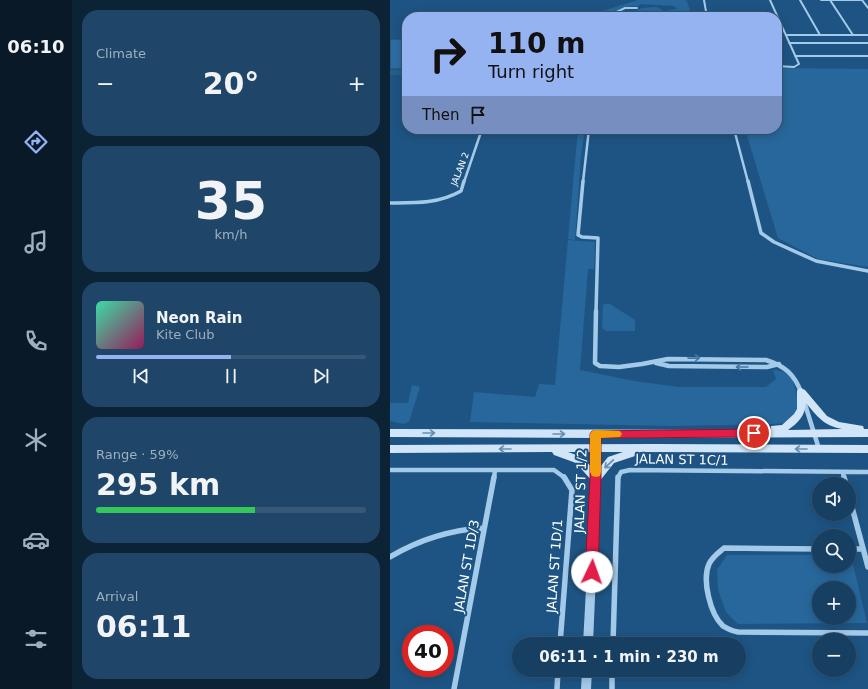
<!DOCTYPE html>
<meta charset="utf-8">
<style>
:root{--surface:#163f62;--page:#1f4668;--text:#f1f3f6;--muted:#9eafbe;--line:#355877;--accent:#95b2f1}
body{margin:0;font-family:"DejaVu Sans",sans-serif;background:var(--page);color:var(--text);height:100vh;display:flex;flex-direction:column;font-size:15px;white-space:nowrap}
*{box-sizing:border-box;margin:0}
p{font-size:13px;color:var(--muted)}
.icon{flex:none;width:22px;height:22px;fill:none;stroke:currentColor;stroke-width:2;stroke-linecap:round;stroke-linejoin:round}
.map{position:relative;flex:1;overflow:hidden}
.side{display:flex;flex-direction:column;gap:10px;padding:10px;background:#0c2336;width:318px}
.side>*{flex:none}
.top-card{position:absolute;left:12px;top:12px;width:380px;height:122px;border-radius:16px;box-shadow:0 2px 10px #0003,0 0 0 1px var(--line);background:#95b2f1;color:#111;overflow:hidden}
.buttons{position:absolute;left:422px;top:477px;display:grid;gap:8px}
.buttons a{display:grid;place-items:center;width:44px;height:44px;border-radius:50%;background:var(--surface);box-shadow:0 2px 10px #0003,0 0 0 1px var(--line);font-size:20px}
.speed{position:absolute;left:12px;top:625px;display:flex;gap:8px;font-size:20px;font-weight:700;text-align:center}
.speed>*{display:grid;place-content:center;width:52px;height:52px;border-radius:50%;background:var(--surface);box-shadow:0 2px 10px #0003,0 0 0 1px var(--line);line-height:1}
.speed .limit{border:6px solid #d22;background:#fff;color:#111}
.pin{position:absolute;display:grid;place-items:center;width:34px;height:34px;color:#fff;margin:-17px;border:2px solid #fff;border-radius:50%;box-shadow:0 1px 4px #0007}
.me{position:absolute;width:44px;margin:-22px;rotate:3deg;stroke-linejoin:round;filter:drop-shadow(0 0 3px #0008)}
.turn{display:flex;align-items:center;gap:14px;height:84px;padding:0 20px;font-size:18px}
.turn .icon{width:52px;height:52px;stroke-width:2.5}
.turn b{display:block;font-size:28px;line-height:34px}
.then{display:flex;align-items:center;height:38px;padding:0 20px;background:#0003;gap:8px;font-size:15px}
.big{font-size:30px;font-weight:700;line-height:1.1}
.side .tile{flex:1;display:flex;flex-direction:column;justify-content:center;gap:6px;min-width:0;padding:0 14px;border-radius:16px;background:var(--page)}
.side .dial{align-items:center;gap:0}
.dial b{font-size:52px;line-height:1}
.song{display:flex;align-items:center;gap:12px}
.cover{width:48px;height:48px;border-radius:6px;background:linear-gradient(135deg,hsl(160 70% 55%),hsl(330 70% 35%))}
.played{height:4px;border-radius:2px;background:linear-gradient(90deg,var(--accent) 50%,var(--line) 50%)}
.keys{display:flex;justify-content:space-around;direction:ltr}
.heat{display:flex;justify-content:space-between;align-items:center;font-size:22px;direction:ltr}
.charge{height:6px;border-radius:3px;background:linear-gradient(90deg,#34c759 59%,var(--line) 0)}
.trip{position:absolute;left:122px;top:637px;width:234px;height:40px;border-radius:20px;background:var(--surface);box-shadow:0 2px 10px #0003,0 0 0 1px var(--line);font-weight:700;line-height:40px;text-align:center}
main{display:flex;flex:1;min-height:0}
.tab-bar{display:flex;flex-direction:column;width:72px;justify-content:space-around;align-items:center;background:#091927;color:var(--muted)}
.tab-bar .icon{width:28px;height:28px}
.tab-bar .on{color:var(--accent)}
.tab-bar b{font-size:18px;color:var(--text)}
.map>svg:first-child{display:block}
.green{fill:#28679b;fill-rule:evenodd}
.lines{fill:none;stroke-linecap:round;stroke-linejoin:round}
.minor-far4{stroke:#a4cae9;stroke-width:2}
.minor-far3{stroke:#a4cae9;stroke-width:2.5}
.minor-far2{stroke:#a4cae9;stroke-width:3.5}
.minor-far1{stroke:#a4cae9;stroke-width:4.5}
.minor{stroke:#a4cae9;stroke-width:5.5}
.tertiary{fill:#a4cae9;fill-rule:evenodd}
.secondary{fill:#d0e5f7;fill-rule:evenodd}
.wall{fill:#275d8a}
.shaded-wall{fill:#204c70}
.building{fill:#2d6ca0;stroke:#204c70}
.oneway{stroke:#4677a2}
.oneway2{stroke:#658eb1}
.route{fill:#e11d48;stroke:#92132f}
.slow{fill:#f59e0b}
.labels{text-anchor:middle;stroke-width:4;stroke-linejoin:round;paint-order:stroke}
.far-street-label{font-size:9px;fill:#fff;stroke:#1e5483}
.near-street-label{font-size:13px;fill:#fff;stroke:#1e5483}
</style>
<main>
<nav class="tab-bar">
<b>06:10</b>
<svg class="icon on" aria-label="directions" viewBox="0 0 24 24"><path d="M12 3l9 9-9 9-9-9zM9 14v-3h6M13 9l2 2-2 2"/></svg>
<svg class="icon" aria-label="music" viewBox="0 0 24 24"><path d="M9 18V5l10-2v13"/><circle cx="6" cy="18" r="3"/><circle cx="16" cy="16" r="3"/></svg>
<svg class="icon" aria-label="phone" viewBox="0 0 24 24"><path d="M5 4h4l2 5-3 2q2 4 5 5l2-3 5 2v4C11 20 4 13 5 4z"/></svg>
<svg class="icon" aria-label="climate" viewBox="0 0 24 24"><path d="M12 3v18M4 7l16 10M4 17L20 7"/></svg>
<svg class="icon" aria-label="car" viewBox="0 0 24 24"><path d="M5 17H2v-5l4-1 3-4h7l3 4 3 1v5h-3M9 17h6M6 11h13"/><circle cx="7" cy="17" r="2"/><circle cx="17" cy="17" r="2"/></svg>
<svg class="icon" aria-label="filters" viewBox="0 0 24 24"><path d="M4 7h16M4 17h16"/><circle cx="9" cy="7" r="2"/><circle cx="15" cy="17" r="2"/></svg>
</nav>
<section class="side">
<div class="tile"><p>Climate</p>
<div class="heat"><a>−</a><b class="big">20°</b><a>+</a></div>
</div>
<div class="tile dial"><b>35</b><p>km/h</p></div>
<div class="tile">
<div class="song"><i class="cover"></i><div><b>Neon Rain</b><p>Kite Club</p></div></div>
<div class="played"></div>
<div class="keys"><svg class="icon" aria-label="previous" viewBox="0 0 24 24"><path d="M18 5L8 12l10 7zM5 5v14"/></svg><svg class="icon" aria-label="pause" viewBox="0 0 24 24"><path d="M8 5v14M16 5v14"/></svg><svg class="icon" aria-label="next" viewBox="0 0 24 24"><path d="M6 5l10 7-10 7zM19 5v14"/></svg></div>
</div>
<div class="tile"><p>Range · 59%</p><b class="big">295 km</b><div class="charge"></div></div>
<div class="tile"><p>Arrival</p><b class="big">06:11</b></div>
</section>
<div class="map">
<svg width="478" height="689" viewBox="0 0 478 689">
<rect width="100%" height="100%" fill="#1e5483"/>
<path class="green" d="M248,0H294L297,1L302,17H285L278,10L287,9L284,6L251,4L248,6L234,7L212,17H203L209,12Z
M266,7L271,9L279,17H245L244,12L252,8Z
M319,12H368L370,17H321Z
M387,68L478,69V267L428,259L388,238L355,129H387Z
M188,129H195L191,155L185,240L178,239Z
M178,240L205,242L204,269H198L190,370L244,381L289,387H376L386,379L383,370C388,370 395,372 399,374C403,377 410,403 408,408C407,413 400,419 396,423L383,424L282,426L80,422L84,392L145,397L149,384L165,385Z
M215,304H220L245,320V331H216L212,328L213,305Z
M22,385L30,387L19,422L13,424L0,421V403H18Z
M337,555H429V566H459V556H461L477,623L348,624L336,612L328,590L327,570ZM429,588H459V618H429Z"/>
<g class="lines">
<path class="minor-far4" d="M314,0L317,17
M380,0L409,64L404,67L387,66
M410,0L430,35
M431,0H472L478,8
M440,0L463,35
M216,17L235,8H247
M396,35H478
M399,43H478
M405,56H478"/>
<path class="minor-far3" d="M344,129L358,182
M74,182L92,129
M193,182L199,129"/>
<path class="minor-far2" d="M193,181L188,235L192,237L208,238L206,312
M358,181L371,233L384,242L426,261L478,271
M0,203C25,203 48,204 71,191L74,181"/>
<path class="minor-far1" d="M206,311L205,363L210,366L229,367L252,364L278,359L376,360C395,366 404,374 411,392
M266,363L279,366L377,367L389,364
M414,401L429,449
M0,470H164L175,478
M453,473L454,478
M104,478L105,470
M228,478L231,472L240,470L478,472"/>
<path class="minor" d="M454,477L456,484
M459,496L478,567
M429,549L334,548C328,553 322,557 319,564C312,580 320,614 333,626C338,629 342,631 348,632L478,633
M459,549H473
M0,557C30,539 59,530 94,528
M170,644L182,490L174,477
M223,644L228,477
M222,670V689
M64,689L104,477
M167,689L168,670"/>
<path class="tertiary" d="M206,431L209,432L210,434V479L203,644H193L202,479V434L203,432Z
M192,670H202L201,689H191Z"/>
<path class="secondary" d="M411,388L415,390L437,416L449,422L473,426L474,429H478V437L206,438L0,437V429L380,430L381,426L392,425L404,414L407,409V391L408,389ZM416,403C427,416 434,426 452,429L398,430C408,423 415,416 416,403Z
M264,444L478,445V453L250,452L248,455L224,463L209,482L206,483L203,482L186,463L164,455L162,452L0,453V445ZM178,452H233L218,457L206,472L192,457Z"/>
</g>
<path class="wall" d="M0,39H17L14,75H0Z"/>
<path class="shaded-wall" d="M17,62V70L14,75L12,69Z"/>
<path class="building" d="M0,39H17V62L12,69H0Z"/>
<defs><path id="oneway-shaft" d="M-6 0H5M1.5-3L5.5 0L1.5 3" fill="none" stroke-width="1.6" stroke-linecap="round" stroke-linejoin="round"/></defs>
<g class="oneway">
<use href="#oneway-shaft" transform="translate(304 358) rotate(-1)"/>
<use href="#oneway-shaft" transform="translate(352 367) rotate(-180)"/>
</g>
<g class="oneway2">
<use href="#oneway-shaft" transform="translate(39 433)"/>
<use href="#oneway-shaft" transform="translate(169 434)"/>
<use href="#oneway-shaft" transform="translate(115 449) rotate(180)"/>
<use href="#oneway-shaft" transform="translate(411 449) rotate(-180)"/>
<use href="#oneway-shaft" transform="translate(219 464) rotate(137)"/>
</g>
<path class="route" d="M364,429L367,430L369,433L367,436L364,437L211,438V478L208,572L206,576L202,577L197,576L195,572L200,478V434L202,431Z"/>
<path class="slow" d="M206,430L230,431L232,434L230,437L211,438V472L210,476L206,477L202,476L200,472V434L202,431Z"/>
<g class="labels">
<g class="far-street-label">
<text transform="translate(70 169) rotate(-69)" y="3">JALAN 2</text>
</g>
<g class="near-street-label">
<text transform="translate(292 459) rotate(1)" y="5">JALAN ST 1C/1</text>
<text transform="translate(190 491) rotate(-88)" y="5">JALAN ST 1/2</text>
<text transform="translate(76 566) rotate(-80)" y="5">JALAN ST 1D/3</text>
<text transform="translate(164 566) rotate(-86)" y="5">JALAN ST 1D/1</text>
</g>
</g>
</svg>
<div class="buttons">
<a><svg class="icon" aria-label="sound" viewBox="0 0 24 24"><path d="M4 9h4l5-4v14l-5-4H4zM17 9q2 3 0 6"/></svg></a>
<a><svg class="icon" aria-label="search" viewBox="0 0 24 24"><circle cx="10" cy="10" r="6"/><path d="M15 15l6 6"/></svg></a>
<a>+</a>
<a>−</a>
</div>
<div class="speed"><div class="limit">40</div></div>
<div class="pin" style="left:364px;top:433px;background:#d93025"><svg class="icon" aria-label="arrive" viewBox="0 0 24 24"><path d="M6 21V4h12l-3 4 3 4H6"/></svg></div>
<svg class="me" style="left:202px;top:572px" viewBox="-20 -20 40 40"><circle r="19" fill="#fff"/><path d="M0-13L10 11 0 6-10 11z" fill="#e11d48"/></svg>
<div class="trip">06:11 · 1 min · 230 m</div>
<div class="top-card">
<div class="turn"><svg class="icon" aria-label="right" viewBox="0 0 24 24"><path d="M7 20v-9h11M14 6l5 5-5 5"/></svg><div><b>110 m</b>Turn right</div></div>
<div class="then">Then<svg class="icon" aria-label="arrive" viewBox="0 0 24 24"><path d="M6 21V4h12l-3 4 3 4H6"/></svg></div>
</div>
</div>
</main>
